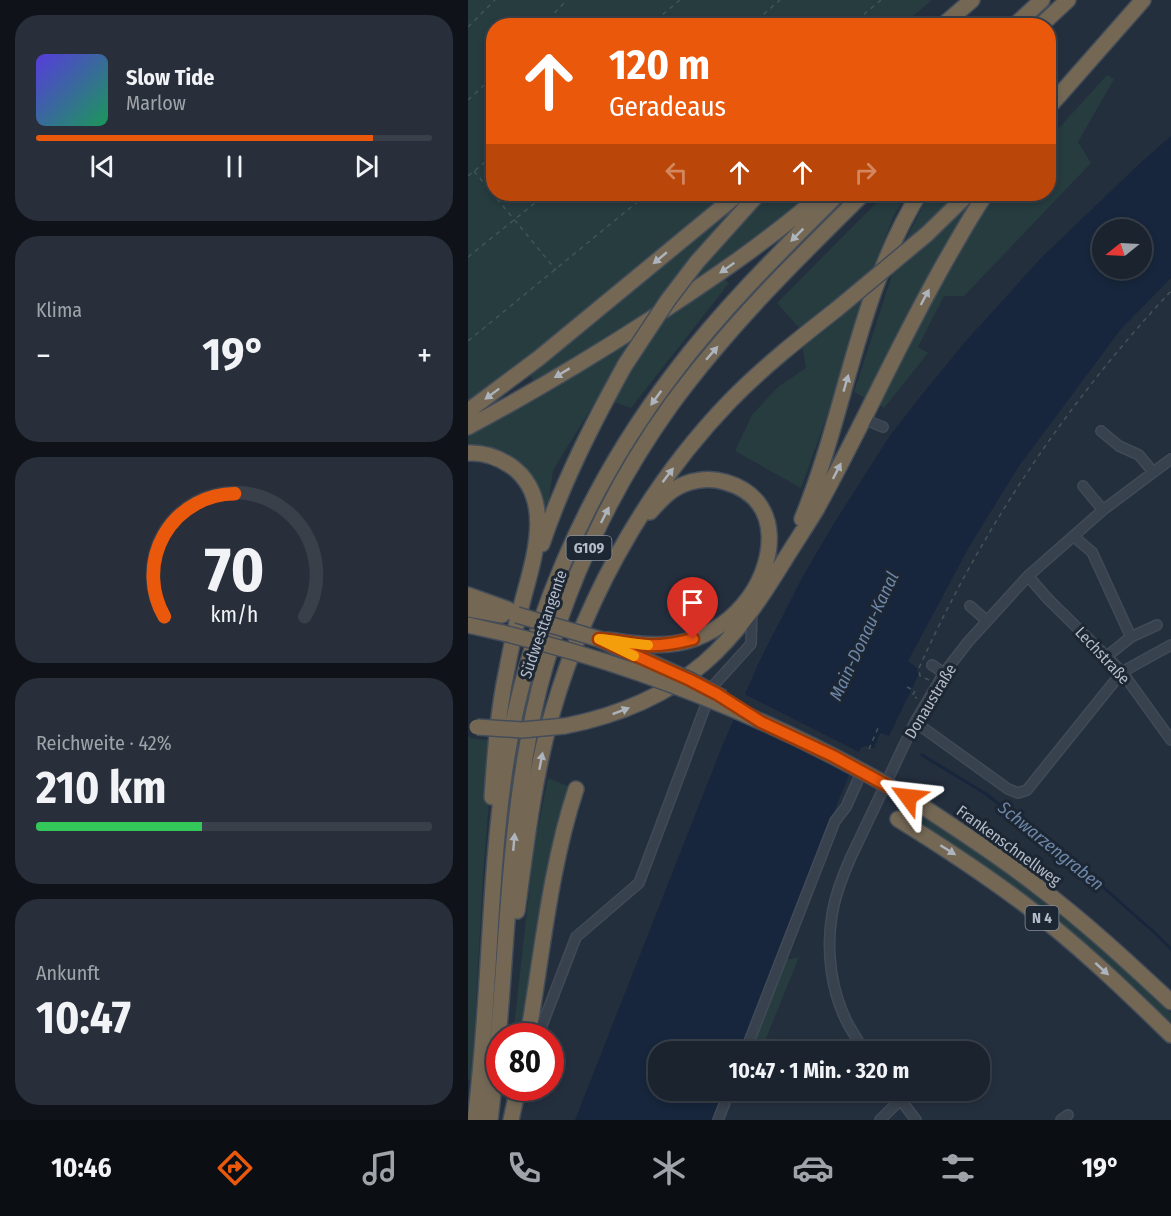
<!DOCTYPE html>
<html lang="de">
<meta charset="utf-8">
<style>
:root{--surface:#1b232e;--page:#282f3a;--text:#f1f3f6;--muted:#a0a4aa;--line:#39404a;--accent:#ea580c}
body{margin:0;font-family:"Fira Sans Condensed",sans-serif;background:var(--page);color:var(--text);height:100vh;display:flex;flex-direction:column;font-size:22px;white-space:nowrap}
*{box-sizing:border-box;margin:0}
p{font-size:20px;color:var(--muted)}
.icon{flex:none;width:33px;height:33px;fill:none;stroke:currentColor;stroke-width:2;stroke-linecap:round;stroke-linejoin:round}
.map{position:relative;flex:1;overflow:hidden}
.panel{display:flex;flex-direction:column;gap:15px;padding:15px;background:#0f1319;width:468px}
.panel>*{flex:none}
.banner{position:absolute;left:18px;top:18px;width:570px;height:183px;border-radius:24px;box-shadow:0 3px 9px #0003,0 0 0 2px var(--line);background:#ea580c;color:#fff;overflow:hidden}
.needle{width:39px;rotate:252deg}
.buttons{position:absolute;left:624px;top:219px;display:grid;gap:12px}
.buttons a{display:grid;place-items:center;width:60px;height:60px;border-radius:50%;background:var(--surface);box-shadow:0 3px 9px #0003,0 0 0 2px var(--line);font-size:30px}
.speed{position:absolute;left:18px;top:1023px;display:flex;gap:12px;font-size:30px;font-weight:700;text-align:center}
.speed>*{display:grid;place-content:center;width:78px;height:78px;border-radius:50%;background:var(--surface);box-shadow:0 3px 9px #0003,0 0 0 2px var(--line);line-height:1}
.speed .limit{border:9px solid #d22;background:#fff;color:#111}
.pin{position:absolute;display:grid;place-items:center;width:51px;height:51px;color:#fff;margin:-62px -26px;border-radius:50% 50% 50% 0;rotate:-45deg;box-shadow:0 0 6px #0007}
.pin .icon{rotate:45deg}
.me{position:absolute;width:66px;margin:-33px;rotate:300deg;stroke-linejoin:round;filter:drop-shadow(0 0 4px #0008)}
.turn{display:flex;align-items:center;gap:21px;height:126px;padding:0 24px;font-size:27px}
.turn .icon{width:78px;height:78px;stroke-width:2.5}
.turn b{display:block;font-size:42px;line-height:51px}
.lanes{display:flex;align-items:center;height:57px;padding:0 24px;background:#0003;justify-content:center;gap:30px;direction:ltr}
.lanes .off{opacity:.35}
.big{font-size:45px;font-weight:700;line-height:1.1}
.panel .widget{flex:1;display:flex;flex-direction:column;justify-content:center;gap:9px;min-width:0;padding:0 21px;border-radius:24px;background:var(--page)}
.panel .dial{align-items:center;gap:0}
.dial svg{height:156px;overflow:visible;fill:none;stroke:var(--line);stroke-width:7;stroke-linecap:round;text-anchor:middle}
.dial text{fill:var(--text);stroke:none}
.song{display:flex;align-items:center;gap:18px}
.cover{width:72px;height:72px;border-radius:9px;background:linear-gradient(135deg,hsl(250 70% 55%),hsl(150 70% 35%))}
.played{height:6px;border-radius:3px;background:linear-gradient(90deg,var(--accent) 85%,var(--line) 85%)}
.keys{display:flex;justify-content:space-around;direction:ltr}
.heat{display:flex;justify-content:space-between;align-items:center;font-size:33px;direction:ltr}
.charge{height:9px;border-radius:4px;background:linear-gradient(90deg,#34c759 42%,var(--line) 0)}
.trip{position:absolute;left:180px;top:1041px;width:342px;height:60px;border-radius:24px;background:var(--surface);box-shadow:0 3px 9px #0003,0 0 0 2px var(--line);font-weight:700;line-height:60px;text-align:center}
.dock{display:flex;height:96px;justify-content:space-around;align-items:center;background:#0b0e12;color:var(--muted)}
.dock .icon{width:42px;height:42px}
.dock .on{color:var(--accent)}
.dock b{font-size:27px;color:var(--text)}
main{display:flex;flex:1;min-height:0}
.map>svg:first-child{display:block}
.green{fill:#263c3f}
.water{fill:#17263c;fill-rule:evenodd}
.pier{fill:#242f3e}
.lines{fill:none;stroke-linecap:round;stroke-linejoin:round}
.stream{stroke:#17263c;stroke-width:3}
.minor-casing{stroke:#414a57;stroke-width:12}
.highway-casing{stroke:#434c59;stroke-width:18}
.path{stroke:#3f5557;stroke-width:1.5;stroke-dasharray:4.5 4.5;stroke-linecap:butt}
.minor{stroke:#38414e;stroke-width:9}
.highway{stroke:#746855;stroke-width:15}
.highway-bridge-casing{stroke:#434c59;stroke-width:18;stroke-linecap:butt}
.highway-bridge{stroke:#746855;stroke-width:15}
.oneway{fill:#aeb4bd}
.route-casing{stroke:#983908;stroke-width:15}
.route{stroke:#ea580c;stroke-width:10}
.slow{stroke:#f59e0b;stroke-width:10}
.labels{text-anchor:middle;stroke-width:6;stroke-linejoin:round;paint-order:stroke}
.shield{fill:#1d2633;stroke:#878f9c;stroke-width:1.5}
.shield-label{font-size:15px;font-weight:bold;fill:#b4bcc9}
.street-label{font-size:16px;fill:#b4bcc9;stroke:#1d2633}
.water-label{font-size:18px;font-style:italic;fill:#6d86a8;stroke:#1d2633}
</style>
<main>
<section class="panel">
<div class="widget">
<div class="song"><i class="cover"></i><div><b>Slow Tide</b><p>Marlow</p></div></div>
<div class="played"></div>
<div class="keys"><svg class="icon" aria-label="previous" viewBox="0 0 24 24"><path d="M18 5L8 12l10 7zM5 5v14"/></svg><svg class="icon" aria-label="pause" viewBox="0 0 24 24"><path d="M8 5v14M16 5v14"/></svg><svg class="icon" aria-label="next" viewBox="0 0 24 24"><path d="M6 5l10 7-10 7zM19 5v14"/></svg></div>
</div>
<div class="widget"><p>Klima</p>
<div class="heat"><a>−</a><b class="big">19°</b><a>+</a></div>
</div>
<div class="widget dial"><svg viewBox="0 0 100 80">
<path d="M14 69A42 42 0 1 1 86 69"/>
<path d="M14 69A42 42 0 0 1 50 6" stroke="#ea580c"/>
<text x="50" y="56" font-size="32" font-weight="700">70</text>
<text x="50" y="72" font-size="11">km/h</text>
</svg></div>
<div class="widget"><p>Reichweite · 42%</p><b class="big">210 km</b><div class="charge"></div></div>
<div class="widget"><p>Ankunft</p><b class="big">10:47</b></div>
</section>
<div class="map">
<svg width="703" height="1120" viewBox="0 0 703 1120">
<rect width="100%" height="100%" fill="#242f3e"/>
<path class="green" d="M0,0H464L445,16L453,25L26,26V194H260L54,364L0,403Z
M639,75L646,79L610,142L623,163L496,296H476L450,347L460,353L416,408L409,404L466,289L524,194H580L581,139Z
M275,194H284L233,250L232,246L187,306L66,382L62,374L134,311Z
M300,194H340L311,221L215,291L269,226Z
M417,194H439L426,215L404,272L333,330L309,303Z
M461,194H495L433,249Z
M494,207L501,211L399,399L386,392L425,272L455,247Z
M253,277L261,283L163,408L143,401L198,315Z
M396,297L359,416L333,488L267,451L284,415L310,387L338,368L334,343Z
M167,338L85,470L78,523L66,487L0,449V434L13,429Z
M0,736L2,738L26,741L15,876L4,1081L0,1080Z
M48,742H55L17,1120H12L36,824Z
M80,778L102,787L56,1036H45L66,848Z
M436,805C535,865 620,933 703,1013V1023C681,1001 659,980 636,960C573,904 505,855 434,811Z
M331,957L293,1051L281,1052L317,960Z"/>
<path class="water" d="M703,136V278L653,329L551,466L501,547L440,661L449,668L450,676L421,736L412,733L406,748L397,746L393,748L391,752L369,804L272,1051L190,1052V1090L257,1091L245,1120H107L255,744L292,660L335,576L368,520L421,437L456,392L497,342L573,258L669,166ZM634,230H674V268H634Z"/>
<path class="pier" d="M274,693L393,753L384,775L369,766L264,716Z"/>
<g class="lines">
<path class="stream" d="M454,755L518,794L610,865L687,933L703,949"/>
<defs>
<path id="minor" d="M395,419L415,427
M633,431L651,446L671,455L685,472
M615,486L635,510
M605,536L624,552L663,637L638,657
M560,576L580,599L654,672L703,740
M502,606L519,621
M663,637L689,625
M464,665L476,673
M447,722L540,789L550,793L559,790L654,672L703,645
M60,1034L73,1028L108,937L171,883L245,686L283,644L284,610
M277,1052L367,821L378,807L395,769
M397,1052C391,1042 385,1033 380,1024C363,992 358,950 364,915C367,895 375,875 383,857L447,722L476,673L500,642L560,576L635,510L703,459
M425,1090L448,1120
M250,1120L262,1090
M412,1120L432,1100
M593,1120L600,1115"/>
<path id="highway" d="M474,26L504,0
M546,26L574,0
M572,26L600,0
M580,108L675,0
M459,234L500,194
M229,262L290,194
M0,411L71,358L270,194
M0,427C62,394 122,358 181,320C241,281 300,241 354,194
M0,453C16,452 30,457 43,466C89,499 64,563 53,607C47,627 43,648 39,669C30,711 27,754 24,797
M334,519C378,412 390,293 451,194
M74,544C95,481 125,423 157,365
M0,595L39,609L49,615
M0,609L34,615
M0,625L35,633
M138,640C145,640 152,642 160,643C177,645 193,646 210,643C235,639 259,624 275,605C308,567 318,499 257,482C240,477 220,480 205,490C196,496 189,504 182,512
M97,726C148,716 196,697 236,663C271,633 295,595 319,556C329,540 339,525 348,510C396,424 435,333 485,248C496,229 506,211 518,194
M440,797C483,825 527,853 568,885C616,921 659,961 703,1002
M430,819C472,845 513,872 552,901C606,941 655,988 703,1035
M49,911C57,853 64,793 78,736C109,613 174,492 262,401C295,367 332,338 369,309
M60,1036C74,955 82,867 108,789
M7,1120C22,1004 20,885 37,769C58,626 118,488 206,373C255,308 313,251 370,194
M22,1120C37,1000 37,878 57,758C77,632 129,508 203,405C259,328 328,260 395,194
M43,1120L50,1088"/>
</defs>
<use href="#minor" class="minor-casing"/>
<use href="#highway" class="highway-casing"/>
<path class="path" d="M74,26L99,0
M181,26L212,0
M282,26L312,0
M382,26L413,0
M0,27L27,0
M0,100L26,76
M6,171L88,270
M0,176L26,155
M0,257L78,194
M0,341L179,194
M461,680L452,676L451,668C513,530 600,401 703,291
M439,687L447,691L444,696L449,698
M401,749L410,728"/>
<use href="#minor" class="minor"/>
<use href="#highway" class="highway"/>
<defs>
<path id="highway-bridge" d="M369,309L459,234
M157,365L200,300L229,262
M49,615L131,639L222,680L255,698
M35,633C176,667 314,724 440,797
M9,727L54,730L97,726"/>
</defs>
<use href="#highway-bridge" class="highway-bridge-casing"/>
<use href="#highway-bridge" class="highway-bridge"/>
</g>
<defs><path id="oneway-solid" d="M-6-.8H1V-3.2L6.5 0L1 3.2V.8H-6Z" transform="scale(1.5)"/></defs>
<g class="oneway">
<use href="#oneway-solid" transform="translate(329 235) rotate(135)"/>
<use href="#oneway-solid" transform="translate(192 258) rotate(140)"/>
<use href="#oneway-solid" transform="translate(259 268) rotate(145)"/>
<use href="#oneway-solid" transform="translate(457 297) rotate(-62)"/>
<use href="#oneway-solid" transform="translate(244 353) rotate(-49)"/>
<use href="#oneway-solid" transform="translate(94 373) rotate(149)"/>
<use href="#oneway-solid" transform="translate(378 383) rotate(-74)"/>
<use href="#oneway-solid" transform="translate(24 394) rotate(143)"/>
<use href="#oneway-solid" transform="translate(188 398) rotate(126)"/>
<use href="#oneway-solid" transform="translate(369 471) rotate(-63)"/>
<use href="#oneway-solid" transform="translate(200 475) rotate(-53)"/>
<use href="#oneway-solid" transform="translate(137 515) rotate(-63)"/>
<use href="#oneway-solid" transform="translate(153 711) rotate(-21)"/>
<use href="#oneway-solid" transform="translate(73 761) rotate(-79)"/>
<use href="#oneway-solid" transform="translate(46 842) rotate(-85)"/>
<use href="#oneway-solid" transform="translate(480 850) rotate(32)"/>
<use href="#oneway-solid" transform="translate(634 969) rotate(42)"/>
</g>
<g class="lines">
<defs>
<path id="route" d="M225,639C210,643 194,646 178,645C162,644 147,640 131,639L222,680L249,694L293,722L365,756L440,797"/>
</defs>
<use href="#route" class="route-casing"/>
<use href="#route" class="route"/>
<path class="slow" d="M166,656L131,639C147,640 163,644 180,645"/>
</g>
<g class="labels">
<g class="shield">
<rect x="98.5" y="536" width="45" height="24" rx="4.5"/>
<rect x="557.5" y="906" width="33" height="24" rx="4.5"/>
</g>
<g class="shield-label">
<text x="121" y="553">G109</text>
<text x="574" y="923">N 4</text>
</g>
<g class="street-label">
<text transform="translate(75 624) rotate(-71)" y="6">Südwesttangente</text>
<text transform="translate(635 655) rotate(47)" y="6">Lechstraße</text>
<text transform="translate(462 701) rotate(-59)" y="6">Donaustraße</text>
<text transform="translate(541 845) rotate(36)" y="6">Frankenschnellweg</text>
</g>
<g class="water-label">
<text transform="translate(396 636) rotate(-65)" y="6">Main-Donau-Kanal</text>
<text transform="translate(583 846) rotate(39)" y="6">Schwarzengraben</text>
</g>
</g>
</svg>
<div class="buttons">
<a><svg class="needle" viewBox="-14 -14 28 28"><path d="M0-13l5 13h-10z" fill="#e53935"/><path d="M0 13l5-13h-10z" fill="#a0a4aa"/></svg></a>
</div>
<div class="speed"><div class="limit">80</div></div>
<div class="pin" style="left:225px;top:639px;background:#d93025"><svg class="icon" aria-label="arrive" viewBox="0 0 24 24"><path d="M6 21V4h12l-3 4 3 4H6"/></svg></div>
<svg class="me" style="left:440px;top:797px" viewBox="-20 -20 40 40"><path d="M0-17L14 15 0 8-14 15z" fill="#ea580c" stroke="#fff" stroke-width="4"/></svg>
<div class="trip">10:47 · 1 Min. · 320 m</div>
<div class="banner">
<div class="turn"><svg class="icon" aria-label="ahead" viewBox="0 0 24 24"><path d="M12 20V5M6 11l6-6 6 6"/></svg><div><b>120 m</b>Geradeaus</div></div>
<div class="lanes"><svg class="icon off" aria-label="left" viewBox="0 0 24 24"><path d="M17 20v-9H6M10 6l-5 5 5 5"/></svg><svg class="icon" aria-label="ahead" viewBox="0 0 24 24"><path d="M12 20V5M6 11l6-6 6 6"/></svg><svg class="icon" aria-label="ahead" viewBox="0 0 24 24"><path d="M12 20V5M6 11l6-6 6 6"/></svg><svg class="icon off" aria-label="right" viewBox="0 0 24 24"><path d="M7 20v-9h11M14 6l5 5-5 5"/></svg></div>
</div>
</div>
</main>
<nav class="dock">
<b>10:46</b>
<svg class="icon on" aria-label="directions" viewBox="0 0 24 24"><path d="M12 3l9 9-9 9-9-9zM9 14v-3h6M13 9l2 2-2 2"/></svg>
<svg class="icon" aria-label="music" viewBox="0 0 24 24"><path d="M9 18V5l10-2v13"/><circle cx="6" cy="18" r="3"/><circle cx="16" cy="16" r="3"/></svg>
<svg class="icon" aria-label="phone" viewBox="0 0 24 24"><path d="M5 4h4l2 5-3 2q2 4 5 5l2-3 5 2v4C11 20 4 13 5 4z"/></svg>
<svg class="icon" aria-label="climate" viewBox="0 0 24 24"><path d="M12 3v18M4 7l16 10M4 17L20 7"/></svg>
<svg class="icon" aria-label="car" viewBox="0 0 24 24"><path d="M5 17H2v-5l4-1 3-4h7l3 4 3 1v5h-3M9 17h6M6 11h13"/><circle cx="7" cy="17" r="2"/><circle cx="17" cy="17" r="2"/></svg>
<svg class="icon" aria-label="filters" viewBox="0 0 24 24"><path d="M4 7h16M4 17h16"/><circle cx="9" cy="7" r="2"/><circle cx="15" cy="17" r="2"/></svg>
<b>19°</b>
</nav>
